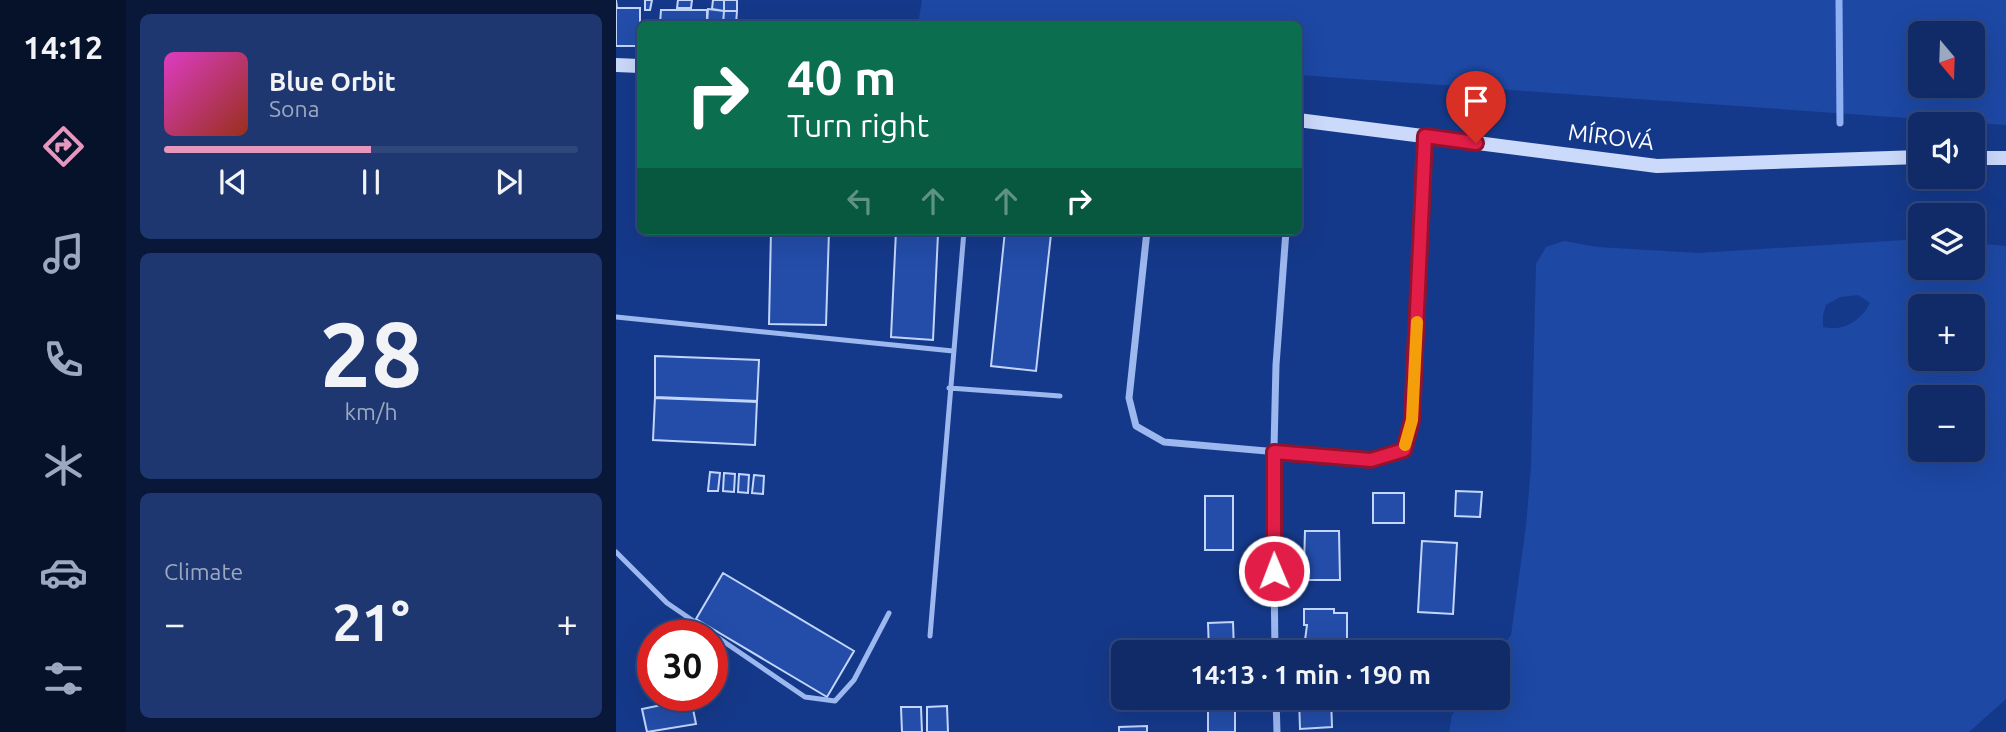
<!DOCTYPE html>
<meta charset="utf-8">
<style>
:root{--surface:#102b68;--page:#1e3771;--text:#f1f3f6;--muted:#9ca7c0;--line:#30477c;--accent:#e797bd}
body{margin:0;font-family:Ubuntu,sans-serif;background:var(--page);color:var(--text);height:100vh;display:flex;flex-direction:column;font-size:26px;white-space:nowrap}
*{box-sizing:border-box;margin:0}
p{font-size:23px;color:var(--muted)}
.icon{flex:none;width:38px;height:38px;fill:none;stroke:currentColor;stroke-width:2;stroke-linecap:round;stroke-linejoin:round}
.map{position:relative;flex:1;overflow:hidden}
.details{display:flex;flex-direction:column;gap:14px;padding:14px;background:#091839;width:490px}
.details>*{flex:none}
.banner{position:absolute;left:21px;top:21px;width:665px;height:214px;border-radius:10px;box-shadow:0 7px 28px #0002,0 0 0 2px var(--line);background:#0b6e4f;color:#fff;overflow:hidden}
.needle{width:46px;rotate:161deg}
.controls{position:absolute;left:1292px;top:21px;display:grid;gap:14px}
.controls a{display:grid;place-items:center;width:77px;height:77px;border-radius:10px;background:var(--surface);box-shadow:0 7px 28px #0002,0 0 0 2px var(--line);font-size:35px}
.speed{position:absolute;left:21px;top:620px;display:flex;gap:14px;font-size:35px;font-weight:700;text-align:center}
.speed>*{display:grid;place-content:center;width:91px;height:91px;border-radius:50%;background:var(--surface);box-shadow:0 7px 28px #0002,0 0 0 2px var(--line);line-height:1}
.speed .limit{border:10px solid #d22;background:#fff;color:#111}
.pin{position:absolute;display:grid;place-items:center;width:60px;height:60px;color:#fff;margin:-72px -30px;border-radius:50% 50% 50% 0;rotate:-45deg;box-shadow:0 0 7px #0007}
.pin .icon{rotate:45deg}
.me{position:absolute;width:77px;margin:-38px;rotate:359deg;stroke-linejoin:round;filter:drop-shadow(0 0 5px #0008)}
.turn{display:flex;align-items:center;gap:24px;height:147px;padding:0 35px;font-size:32px}
.turn .icon{width:91px;height:91px;stroke-width:2.5}
.turn b{display:block;font-size:49px;line-height:60px}
.lanes{display:flex;align-items:center;height:66px;padding:0 35px;background:#0003;justify-content:center;gap:35px;direction:ltr}
.lanes .off{opacity:.35}
.big{font-size:52px;font-weight:700;line-height:1.1}
.details .tile{flex:1;display:flex;flex-direction:column;justify-content:center;gap:10px;min-width:0;padding:0 24px;border-radius:10px;background:var(--page)}
.details .dial{align-items:center;gap:0}
.dial b{font-size:91px;line-height:1}
.song{display:flex;align-items:center;gap:21px}
.cover{width:84px;height:84px;border-radius:10px;background:linear-gradient(135deg,hsl(310 70% 55%),hsl(10 70% 35%))}
.played{height:7px;border-radius:4px;background:linear-gradient(90deg,var(--accent) 50%,var(--line) 50%)}
.keys{display:flex;justify-content:space-around;direction:ltr}
.heat{display:flex;justify-content:space-between;align-items:center;font-size:38px;direction:ltr}
.trip{position:absolute;left:495px;top:640px;width:399px;height:70px;border-radius:10px;background:var(--surface);box-shadow:0 7px 28px #0002,0 0 0 2px var(--line);font-weight:700;line-height:70px;text-align:center}
main{display:flex;flex:1;min-height:0}
.tabs{display:flex;flex-direction:column;width:126px;justify-content:space-around;align-items:center;background:#06112a;color:var(--muted)}
.tabs .icon{width:49px;height:49px}
.tabs .current{color:var(--accent)}
.tabs b{font-size:32px;color:var(--text)}
.map>svg:first-child{display:block}
.green{fill:#1d48a4;fill-rule:evenodd}
.lines{fill:none;stroke-linecap:round;stroke-linejoin:round}
.stream{stroke:#8fb0f2;stroke-width:7}
.building{fill:#234da9;stroke:#c3d5fb;stroke-width:2}
.lane{stroke:#9db7ef;stroke-width:5}
.street{stroke:#9db7ef;stroke-width:7}
.secondary{stroke:#cbd9fb;stroke-width:14}
.route-casing{stroke:#92132f;stroke-width:18}
.route{stroke:#e11d48;stroke-width:12}
.slow{stroke:#f59e0b;stroke-width:12}
.labels{text-anchor:middle;stroke-width:7;stroke-linejoin:round;paint-order:stroke}
.street-label{font-size:23px;fill:#fff;stroke:#15398a}
</style>
<main>
<nav class="tabs">
<b>14:12</b>
<svg class="icon current" aria-label="directions" viewBox="0 0 24 24"><path d="M12 3l9 9-9 9-9-9zM9 14v-3h6M13 9l2 2-2 2"/></svg>
<svg class="icon" aria-label="music" viewBox="0 0 24 24"><path d="M9 18V5l10-2v13"/><circle cx="6" cy="18" r="3"/><circle cx="16" cy="16" r="3"/></svg>
<svg class="icon" aria-label="phone" viewBox="0 0 24 24"><path d="M5 4h4l2 5-3 2q2 4 5 5l2-3 5 2v4C11 20 4 13 5 4z"/></svg>
<svg class="icon" aria-label="climate" viewBox="0 0 24 24"><path d="M12 3v18M4 7l16 10M4 17L20 7"/></svg>
<svg class="icon" aria-label="car" viewBox="0 0 24 24"><path d="M5 17H2v-5l4-1 3-4h7l3 4 3 1v5h-3M9 17h6M6 11h13"/><circle cx="7" cy="17" r="2"/><circle cx="17" cy="17" r="2"/></svg>
<svg class="icon" aria-label="filters" viewBox="0 0 24 24"><path d="M4 7h16M4 17h16"/><circle cx="9" cy="7" r="2"/><circle cx="15" cy="17" r="2"/></svg>
</nav>
<section class="details">
<div class="tile">
<div class="song"><i class="cover"></i><div><b>Blue Orbit</b><p>Sona</p></div></div>
<div class="played"></div>
<div class="keys"><svg class="icon" aria-label="previous" viewBox="0 0 24 24"><path d="M18 5L8 12l10 7zM5 5v14"/></svg><svg class="icon" aria-label="pause" viewBox="0 0 24 24"><path d="M8 5v14M16 5v14"/></svg><svg class="icon" aria-label="next" viewBox="0 0 24 24"><path d="M6 5l10 7-10 7zM19 5v14"/></svg></div>
</div>
<div class="tile dial"><b>28</b><p>km/h</p></div>
<div class="tile"><p>Climate</p>
<div class="heat"><a>−</a><b class="big">21°</b><a>+</a></div>
</div>
</section>
<div class="map">
<svg width="1390" height="732" viewBox="0 0 1390 732">
<rect width="100%" height="100%" fill="#15398a"/>
<path class="green" d="M306,0H1390V125L683,75L682,24H302ZM1304,33H1356V86H1304Z
M1304,239V268H1356V243L1390,246V699L1353,732H833L836,715L848,698H882V653L895,635L910,526L915,467L920,264L930,247L948,241L982,247L1082,253ZM1242,295L1254,303C1245,321 1227,332 1207,327V315L1210,305L1224,297ZM1304,306H1356V359H1304ZM1304,397H1356V450H1304Z"/>
<g class="lines">
<path class="stream" d="M1223,0L1224,123"/>
</g>
<path class="building" d="M0,0L1,8H24V46H0Z
M29,0H36L34,10H29Z
M62,0H76L75,8H61Z
M97,0H108V11L96,9Z
M108,0H121V11H108Z
M92,9L108,11L107,24H91Z
M45,10H91V24H44Z
M108,11H121L120,24H107Z
M155,231H213L210,325L153,324Z
M280,231L322,234L317,340L275,337Z
M389,231L435,234L420,371L375,366Z
M39,356L143,360L141,402L39,398Z
M39,397L141,401L139,445L37,440Z
M94,472L104,473L102,491H92Z
M108,473L119,474L118,492L107,491Z
M123,474L133,475L132,493L122,492Z
M138,475L148,476L147,494L136,493Z
M840,491L866,492L864,517L839,516Z
M757,493H788V523H757Z
M589,496H617V550H589Z
M689,531H723L724,580H690L688,565Z
M806,541L841,543L837,614L802,612Z
M107,573L238,651L211,697L80,619Z
M688,609H718V613H731V647L688,648L691,625H688Z
M617,622L618,651H593L592,623Z
M592,698H619V732H592Z
M683,698H715L716,727L684,729Z
M75,699L80,724L31,732L26,709Z
M331,706L332,732H311V707Z
M285,707H305L306,732H286Z
M531,726V732H503V727Z"/>
<g class="lines">
<path class="lane" d="M0,317L337,351
M333,388L444,396
M0,552L51,603L189,697L219,701L238,680L273,613
M314,636L348,231"/>
<path class="street" d="M531,231L513,398L520,426L548,442L755,460L787,450L796,420L809,136
M659,653L657,489L660,365L670,231
M660,698L661,732"/>
<path class="secondary" d="M0,65L24,66
M682,120L1041,166L1304,157
M1356,158H1390"/>
</g>
<g class="lines">
<defs>
<path id="route" d="M658,571V452L755,460L788,450L796,420L809,136L860,143"/>
</defs>
<use href="#route" class="route-casing"/>
<use href="#route" class="route"/>
<path class="slow" d="M789,445L796,420L801,322"/>
</g>
<g class="labels">
<g class="street-label">
<text transform="translate(995 137) rotate(7)" y="8">MÍROVÁ</text>
</g>
</g>
</svg>
<div class="controls">
<a><svg class="needle" viewBox="-14 -14 28 28"><path d="M0-13l5 13h-10z" fill="#e53935"/><path d="M0 13l5-13h-10z" fill="#9ca7c0"/></svg></a>
<a><svg class="icon" aria-label="sound" viewBox="0 0 24 24"><path d="M4 9h4l5-4v14l-5-4H4zM17 9q2 3 0 6"/></svg></a>
<a><svg class="icon" aria-label="layers" viewBox="0 0 24 24"><path d="M12 4l9 5-9 5-9-5zM3 14l9 5 9-5"/></svg></a>
<a>+</a>
<a>−</a>
</div>
<div class="speed"><div class="limit">30</div></div>
<div class="pin" style="left:860px;top:143px;background:#d93025"><svg class="icon" aria-label="arrive" viewBox="0 0 24 24"><path d="M6 21V4h12l-3 4 3 4H6"/></svg></div>
<svg class="me" style="left:658px;top:571px" viewBox="-20 -20 40 40"><circle r="17" fill="#e11d48" stroke="#fff" stroke-width="3"/><path d="M0-11L8 9 0 5-8 9z" fill="#fff"/></svg>
<div class="trip">14:13 · 1 min · 190 m</div>
<div class="banner">
<div class="turn"><svg class="icon" aria-label="right" viewBox="0 0 24 24"><path d="M7 20v-9h11M14 6l5 5-5 5"/></svg><div><b>40 m</b>Turn right</div></div>
<div class="lanes"><svg class="icon off" aria-label="left" viewBox="0 0 24 24"><path d="M17 20v-9H6M10 6l-5 5 5 5"/></svg><svg class="icon off" aria-label="ahead" viewBox="0 0 24 24"><path d="M12 20V5M6 11l6-6 6 6"/></svg><svg class="icon off" aria-label="ahead" viewBox="0 0 24 24"><path d="M12 20V5M6 11l6-6 6 6"/></svg><svg class="icon" aria-label="right" viewBox="0 0 24 24"><path d="M7 20v-9h11M14 6l5 5-5 5"/></svg></div>
</div>
</div>
</main>
